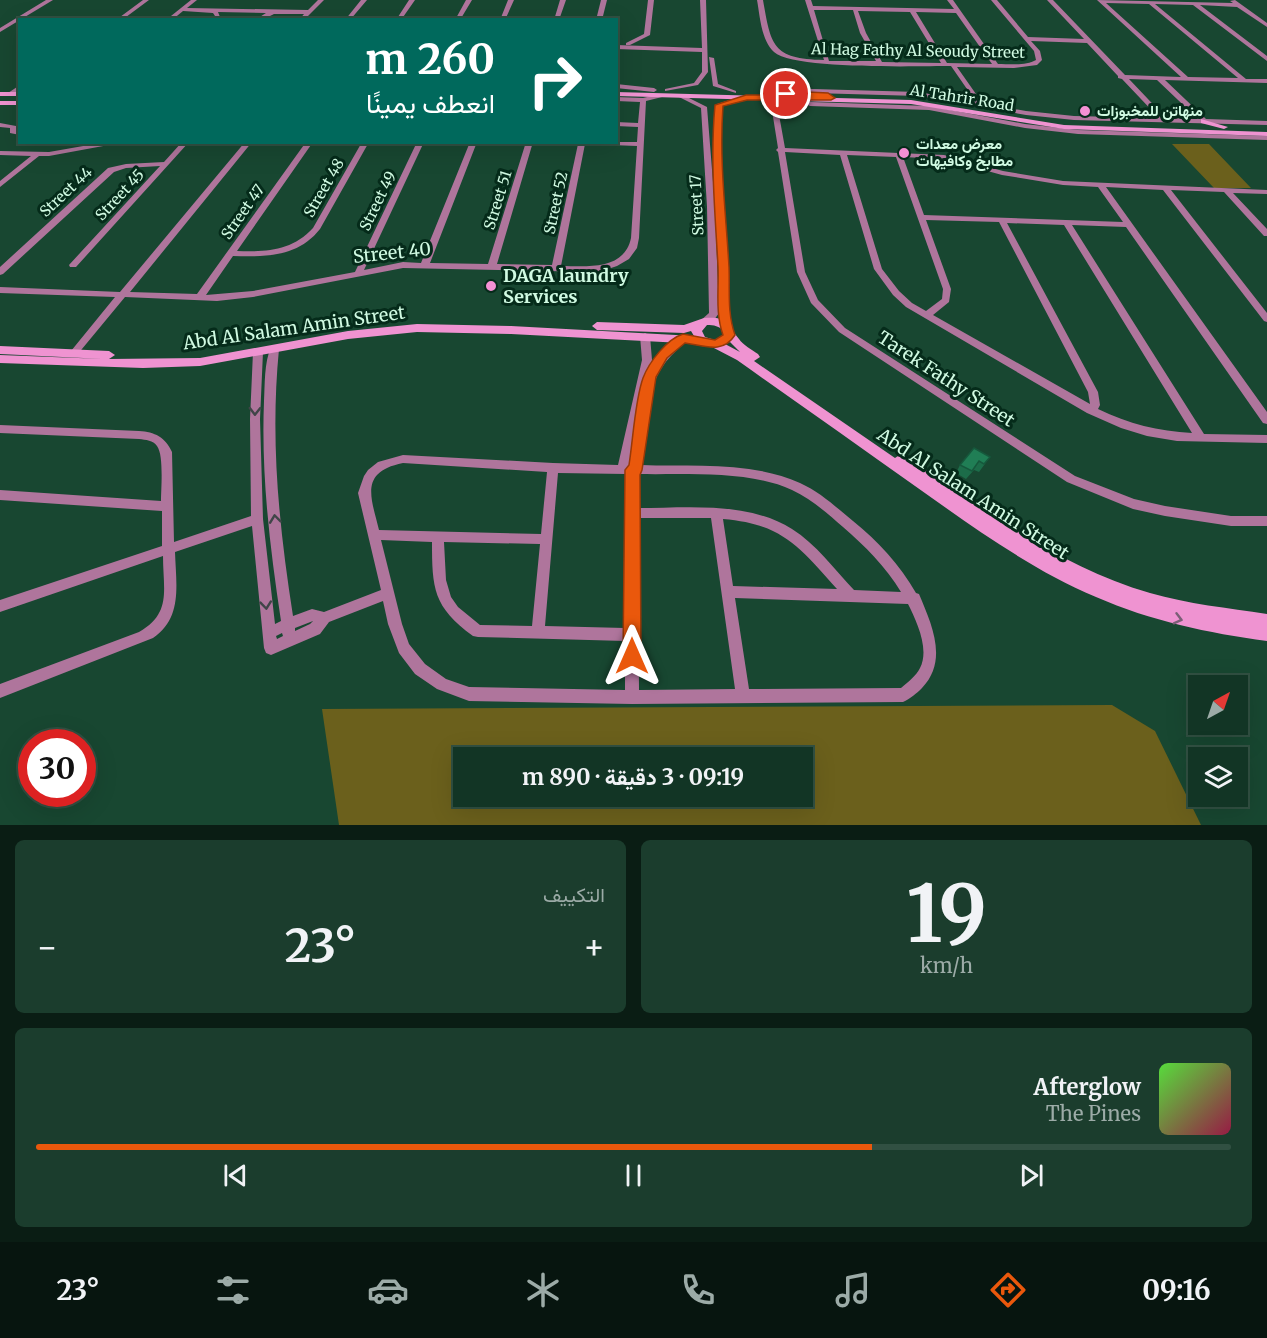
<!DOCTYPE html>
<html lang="ar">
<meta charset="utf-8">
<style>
:root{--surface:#123525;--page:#1b3d2d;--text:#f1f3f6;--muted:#9caba7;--line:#315042;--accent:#ea580c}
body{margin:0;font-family:Merriweather,Vazirmatn,serif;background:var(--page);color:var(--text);direction:rtl;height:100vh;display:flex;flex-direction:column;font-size:22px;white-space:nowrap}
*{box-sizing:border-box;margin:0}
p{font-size:20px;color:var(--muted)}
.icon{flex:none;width:33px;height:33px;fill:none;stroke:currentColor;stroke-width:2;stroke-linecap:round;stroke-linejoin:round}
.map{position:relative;height:825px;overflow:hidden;direction:ltr}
.sheet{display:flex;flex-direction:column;gap:15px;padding:15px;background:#0a1d14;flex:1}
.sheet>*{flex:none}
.top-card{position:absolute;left:18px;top:18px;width:600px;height:126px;border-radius:0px;box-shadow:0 6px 24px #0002,0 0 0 2px var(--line);direction:rtl;background:#00695c;color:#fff;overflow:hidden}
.needle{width:39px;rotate:40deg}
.tools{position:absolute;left:1188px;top:675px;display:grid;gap:12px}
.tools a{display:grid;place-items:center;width:60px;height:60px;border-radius:0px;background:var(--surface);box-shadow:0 6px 24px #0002,0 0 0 2px var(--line);font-size:30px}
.speed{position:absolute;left:18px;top:729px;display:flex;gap:12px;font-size:30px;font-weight:700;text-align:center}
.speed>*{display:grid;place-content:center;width:78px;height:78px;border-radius:50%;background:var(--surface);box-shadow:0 6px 24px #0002,0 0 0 2px var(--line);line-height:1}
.speed .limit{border:9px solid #d22;background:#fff;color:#111}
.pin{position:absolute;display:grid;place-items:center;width:51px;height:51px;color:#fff;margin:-26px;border:3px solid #fff;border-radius:50%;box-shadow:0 2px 6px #0007}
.me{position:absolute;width:66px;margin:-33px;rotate:0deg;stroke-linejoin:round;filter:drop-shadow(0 0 4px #0008)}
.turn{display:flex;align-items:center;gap:21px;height:126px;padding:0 24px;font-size:27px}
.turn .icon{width:78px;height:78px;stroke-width:2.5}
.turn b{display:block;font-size:42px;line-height:51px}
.big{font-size:45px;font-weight:700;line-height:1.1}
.sheet .widget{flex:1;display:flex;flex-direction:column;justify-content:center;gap:9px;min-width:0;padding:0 21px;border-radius:9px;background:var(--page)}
.sheet .dial{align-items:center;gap:0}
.dial b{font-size:78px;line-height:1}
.song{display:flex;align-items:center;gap:18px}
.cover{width:72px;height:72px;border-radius:9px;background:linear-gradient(135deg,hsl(110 70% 55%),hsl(340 70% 35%))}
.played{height:6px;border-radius:3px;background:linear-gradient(90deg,var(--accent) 70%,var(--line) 70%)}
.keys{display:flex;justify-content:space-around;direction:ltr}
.heat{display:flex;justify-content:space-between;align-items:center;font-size:33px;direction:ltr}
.sheet .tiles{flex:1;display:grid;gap:15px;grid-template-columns:1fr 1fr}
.widget:last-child{grid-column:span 2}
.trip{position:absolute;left:453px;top:747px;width:360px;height:60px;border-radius:0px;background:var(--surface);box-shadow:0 6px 24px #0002,0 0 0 2px var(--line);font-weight:700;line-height:60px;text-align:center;direction:rtl}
.tab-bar{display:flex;height:96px;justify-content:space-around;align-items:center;background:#07150f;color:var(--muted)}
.tab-bar .icon{width:42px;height:42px}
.tab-bar .active{color:var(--accent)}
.tab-bar b{font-size:27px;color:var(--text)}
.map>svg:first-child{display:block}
.green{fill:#6b601c;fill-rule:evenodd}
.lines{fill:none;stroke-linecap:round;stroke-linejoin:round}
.street{fill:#af759c;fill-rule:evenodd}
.secondary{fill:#ef93d1;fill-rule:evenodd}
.wall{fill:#1c6c49}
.building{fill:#207e55;stroke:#16583c;stroke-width:1.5}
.oneway{stroke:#404548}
.oneway2{stroke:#7a5f76}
.route{fill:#ea580c;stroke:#983908;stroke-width:1.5}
.poi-dot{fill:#f491d4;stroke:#052b1a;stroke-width:2}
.labels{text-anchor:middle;stroke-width:6;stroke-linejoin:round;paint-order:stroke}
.far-street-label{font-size:15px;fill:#d0fae2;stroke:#052b1a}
.far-poi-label{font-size:15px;font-weight:bold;fill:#d0fae2;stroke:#052b1a;text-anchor:start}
.street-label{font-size:18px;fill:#d0fae2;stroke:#052b1a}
.poi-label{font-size:18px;font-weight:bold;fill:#d0fae2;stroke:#052b1a;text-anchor:start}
</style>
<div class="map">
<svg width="1267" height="825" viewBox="0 0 1267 825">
<rect width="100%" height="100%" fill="#184731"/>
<path class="green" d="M1172,144H1209L1251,188H1214Z
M1112,705L1155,731L1201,825H339L322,709ZM464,758H802V796H464Z"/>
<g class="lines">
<path class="street" d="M46,0H53L0,32V28Z
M143,0H149L122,20H116Z
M191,0H197L187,8L308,10L318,0H324L304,20H299L304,14H274L262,20H255L266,13L218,12L220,17L217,20H211L215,16L213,13L183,11L172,20H166Z
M361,0H367L350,20H345Z
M409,0H415L401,20H396Z
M466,0H472L460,20H455Z
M508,0H514L505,20H500Z
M560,0H566L559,20H554Z
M601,0H607L602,20H596Z
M648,0H654L650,35L630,45H626V43L644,34Z
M700,0H706L708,72L698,85L665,91V89L694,83L702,72V52L616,49V45L702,48Z
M757,0H763C771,45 772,59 824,60L805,0H811L813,6L954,9L947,0H953L998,64C1010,64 1026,66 1036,60L1034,51L991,0H997L1028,37L1084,39L1047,0H1053L1125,75L1181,77L1097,0L1233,3L1230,1L1235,0L1267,23V27L1237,7L1200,5L1267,56V61L1193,5L1155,4L1246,79H1267V83L1165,80L1206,119L1267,121V125L1074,120L1026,115L918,96L778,92L763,94V92L778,88L918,92L976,102L951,66C918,66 794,70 774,52C761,40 760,16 757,0ZM1106,3L1149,4L1238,78L1188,77ZM814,10H853L860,33L876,61H829ZM858,11L910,12L941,63L882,62L866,33ZM916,12L956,13L992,64L947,63ZM1031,41L1087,43L1118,76V78L1122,79L1159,118L1074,116L1026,111L983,104L957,67L1014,68L1037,65L1042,60L1040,51ZM1129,79L1157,80L1198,119L1166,118Z
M709,57L714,58L718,84L736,91V93L713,86Z
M616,84L654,88L657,90L654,92L616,88Z
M20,85V90L12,95H8V93Z
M660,94L663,96L662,97L646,101L639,238L637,248L629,259L617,266L599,272L403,268L253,297L217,301L125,297L77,355L74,356L69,353L71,351L115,297L0,293V287L120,292L245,142H252L130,292L197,294L306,142H313L237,251C266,252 292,251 313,228L362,142H369L320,229C298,257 266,257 233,256L206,295L253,291L355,272L417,142H424L364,270L403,262L421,263L470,142H477L430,263L488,264L526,142H533L497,264L552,265L578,144L568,142H637L638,127L616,126V122L638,123L640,102L616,101V97L643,98ZM585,144L637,146L631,238C624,271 587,266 561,266Z
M681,94L707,107L715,207L719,313L714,320L704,325L699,322L709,313L707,207L701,108L679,97V95Z
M746,95L748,96V98L722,106C718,156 724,204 727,253C728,278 725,303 731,327L726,330L721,327L719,305V267L713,166L714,125L717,104Z
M773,96L776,98L785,148L944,155L1003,171L1063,181L1267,190V194L1233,193L1267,229V236H1264L1224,192L1171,190L1267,313V322L1264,321L1163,190L1106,187L1267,412V424L1263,423L1126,227L1072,225L1204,434L1267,435V443L1177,441L1147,436L1121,428L1087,413L906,307L893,295L874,269L840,155L785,152L805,272L818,300L845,328L1075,476L1134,499L1165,506L1231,516H1267V526H1231L1165,516L1133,509L1067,482L839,332L811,303L797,272L778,152L776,150L778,148L770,98ZM847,155L896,157L943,289L942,299L926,311L912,303L899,291L882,269ZM903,157L944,159L1002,175L1063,185L1098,187L1123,222L924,215ZM926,220L999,222L1088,392L1090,404L933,315L949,302L951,289ZM1007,223L1064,225L1192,433C1158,431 1129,424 1098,409L1100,405L1098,392Z
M796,96L811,102L929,106L1025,124L1078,130L1267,136V140L1078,134L1025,128L929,110L810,106L794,99L793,98Z
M0,123L16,126V130L20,131V135L10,133V128L0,127Z
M106,142H125L49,156H39L0,187V181L31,156L0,155V151L49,152Z
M182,142H189L76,267H70L69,265L160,166L126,168L114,172L3,274L0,275V267L108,168L126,164L164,162Z
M645,333L650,336L652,360L649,373L665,349L680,336H686L688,338C680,348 670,355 663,366C644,394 645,433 641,465C693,467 752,461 800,483C820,492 836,507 853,521C878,541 900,565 916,593L919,594C931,623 949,660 922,688C917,693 910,699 903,702L632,704L469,701L437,689L415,674L399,653L388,624L383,601L329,622L320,634L271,655L266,653L264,648L252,526L175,552C176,584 183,618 153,638L0,698V684L139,632C172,613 163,590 163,556L0,612V600L162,546V511L0,500V490L161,501C161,489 164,455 157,446C153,440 146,440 139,439L0,433V425L139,431C155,432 165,437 172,452L174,542L251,516L250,419L253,352L258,349L261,350L263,352L260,419L263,519L275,624L281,621C270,548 261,475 264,401C265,384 264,363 271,347H277L279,349C270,440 279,526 293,616L312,609L324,612L381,590L358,493L364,476L368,470L378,462L403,455L553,463L618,465L642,360L640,336ZM403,463L547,472L541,534L379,530C371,497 359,472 403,463ZM558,473L626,474L625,628L545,626ZM638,474C684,475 749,470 792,490C811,499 827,513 843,527C865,546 886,567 901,592L854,590C834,569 816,544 792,529C747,501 688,508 638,508ZM638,518H711L735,689L639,690ZM723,519C783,524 799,547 837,589L733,586ZM381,540L432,542C432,588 433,607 473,636L478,637L625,641V690L469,687L446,679L425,664L409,644L402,624ZM444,542L540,544L532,626L480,625L458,607L451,597L446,580ZM735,598L908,604C916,620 930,649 920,668C916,676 908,682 901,688L749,689ZM313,621L310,624L295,631V628ZM282,633L283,636L277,639L276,636Z"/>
<path class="secondary" d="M0,92H20V96H0Z
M616,92L911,100L1064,125L1267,132V136L1064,129L911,104L616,96Z
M0,101H20V105H0Z
M1201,119L1228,127L1224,129L1201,123Z
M704,318C728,316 727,324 739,339C743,345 752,350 758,354L760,357L754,361L895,458L901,454L905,455C983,508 1059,567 1150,593C1188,604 1228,608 1267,614V641C1208,633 1151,621 1096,597C1030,569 973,527 915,486C856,444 796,402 737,360L712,347L701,344L511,334L417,332L348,339L200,366L143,368L0,363V355L104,359L0,354V346L109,351L115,355L109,359L200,358L348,331L417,324L511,326L694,336L691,331L684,333L597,330L592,326L597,322L684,325ZM707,325C714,325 719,326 724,331L723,336L715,340L705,337L702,331ZM730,342L740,352L725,344Z"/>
</g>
<path class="wall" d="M990,457L979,472L974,470L966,479L956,473L960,465Z"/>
<path class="building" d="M974,448L990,457L984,464L979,461L972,471L960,465Z"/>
<defs><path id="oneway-chevron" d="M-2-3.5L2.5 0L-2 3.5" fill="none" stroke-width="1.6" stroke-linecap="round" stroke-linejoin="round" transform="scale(1.5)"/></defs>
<g class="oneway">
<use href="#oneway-chevron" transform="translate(255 411) rotate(91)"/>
<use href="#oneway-chevron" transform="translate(275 519) rotate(-97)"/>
<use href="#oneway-chevron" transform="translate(266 605) rotate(84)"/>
</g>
<use class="oneway2" href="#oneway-chevron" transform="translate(1178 619) rotate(15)"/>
<path class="route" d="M786,91L828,93L835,98L831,100H747L723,106C719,161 726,213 729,267C730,291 727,312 735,335C723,354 705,346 685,343L667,358L656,377L642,470L640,475L641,656L638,662L632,664L625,662L623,656L625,470L629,465C633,440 635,400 643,378C649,362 667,339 683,334L715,340L723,335C715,312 719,290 718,266C715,212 710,159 715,105L746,95H783V92Z"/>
<g class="poi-dot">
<circle cx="1085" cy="111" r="6"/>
<circle cx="904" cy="153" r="6"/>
<circle cx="491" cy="286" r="6"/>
</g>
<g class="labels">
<g class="far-street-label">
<text transform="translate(918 51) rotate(1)" y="5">Al Hag Fathy Al Seoudy Street</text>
<text transform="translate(962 98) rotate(9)" y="5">Al Tahrir Road</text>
<text transform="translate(324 188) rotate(-60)" y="5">Street 48</text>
<text transform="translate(66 192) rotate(-43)" y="5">Street 44</text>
<text transform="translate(120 195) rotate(-47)" y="5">Street 45</text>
<text transform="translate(498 200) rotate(-73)" y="5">Street 51</text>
<text transform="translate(378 201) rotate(-64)" y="5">Street 49</text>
<text transform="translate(556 203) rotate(-78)" y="5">Street 52</text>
<text transform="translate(697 205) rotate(-93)" y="5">Street 17</text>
<text transform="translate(243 212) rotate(-55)" y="5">Street 47</text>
</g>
<g class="far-poi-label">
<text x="1097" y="116">منهاتن للمخبوزات</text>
<text x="916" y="149">معرض معدات<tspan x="916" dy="17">مطابخ وكافيهات</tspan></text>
</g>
<g class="street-label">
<text transform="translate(392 253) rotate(-6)" y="6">Street 40</text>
<text transform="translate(294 328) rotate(-8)" y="6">Abd Al Salam Amin Street</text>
<text transform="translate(946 379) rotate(33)" y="6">Tarek Fathy Street</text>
<text transform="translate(973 494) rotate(33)" y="6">Abd Al Salam Amin Street</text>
</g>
<g class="poi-label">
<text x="503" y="282">DAGA laundry<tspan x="503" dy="21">Services</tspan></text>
</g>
</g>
</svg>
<div class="tools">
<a><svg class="needle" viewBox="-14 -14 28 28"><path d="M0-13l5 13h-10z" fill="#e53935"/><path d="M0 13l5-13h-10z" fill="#9caba7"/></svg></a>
<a><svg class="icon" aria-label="layers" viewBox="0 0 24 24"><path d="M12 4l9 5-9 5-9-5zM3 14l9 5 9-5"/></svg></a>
</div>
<div class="speed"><div class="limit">30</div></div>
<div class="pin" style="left:786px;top:94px;background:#d93025"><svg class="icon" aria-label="arrive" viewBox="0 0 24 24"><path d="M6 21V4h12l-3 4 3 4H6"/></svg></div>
<svg class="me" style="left:632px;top:656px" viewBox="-20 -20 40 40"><path d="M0-17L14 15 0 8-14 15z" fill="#ea580c" stroke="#fff" stroke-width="4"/></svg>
<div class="trip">09:19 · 3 دقيقة · 890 m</div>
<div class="top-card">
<div class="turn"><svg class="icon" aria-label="right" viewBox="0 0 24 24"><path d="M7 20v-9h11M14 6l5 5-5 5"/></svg><div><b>260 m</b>انعطف يمينًا</div></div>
</div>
</div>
<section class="sheet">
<div class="tiles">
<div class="widget dial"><b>19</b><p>km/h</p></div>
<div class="widget"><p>التكييف</p>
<div class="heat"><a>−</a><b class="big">23°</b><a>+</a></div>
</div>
<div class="widget">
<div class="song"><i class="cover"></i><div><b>Afterglow</b><p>The Pines</p></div></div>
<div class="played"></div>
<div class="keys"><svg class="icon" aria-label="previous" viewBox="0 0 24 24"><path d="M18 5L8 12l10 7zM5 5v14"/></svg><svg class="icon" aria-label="pause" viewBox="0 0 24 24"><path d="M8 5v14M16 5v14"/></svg><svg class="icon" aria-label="next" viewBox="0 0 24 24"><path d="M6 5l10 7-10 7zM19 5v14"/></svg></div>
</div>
</div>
</section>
<nav class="tab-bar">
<b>09:16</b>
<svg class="icon active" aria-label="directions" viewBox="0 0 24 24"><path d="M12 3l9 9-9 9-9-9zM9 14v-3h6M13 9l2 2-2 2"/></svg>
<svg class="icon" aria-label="music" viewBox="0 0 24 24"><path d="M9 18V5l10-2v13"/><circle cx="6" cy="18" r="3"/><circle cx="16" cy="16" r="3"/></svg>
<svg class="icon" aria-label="phone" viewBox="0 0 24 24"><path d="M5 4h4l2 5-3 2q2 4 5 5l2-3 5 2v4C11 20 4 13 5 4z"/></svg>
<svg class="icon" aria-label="climate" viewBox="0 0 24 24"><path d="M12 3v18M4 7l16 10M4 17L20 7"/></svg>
<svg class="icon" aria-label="car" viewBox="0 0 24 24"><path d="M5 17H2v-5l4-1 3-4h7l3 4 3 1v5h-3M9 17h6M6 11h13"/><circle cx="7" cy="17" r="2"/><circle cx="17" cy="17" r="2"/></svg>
<svg class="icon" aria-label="filters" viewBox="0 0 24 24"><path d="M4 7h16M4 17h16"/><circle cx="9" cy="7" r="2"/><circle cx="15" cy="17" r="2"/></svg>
<b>23°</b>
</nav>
